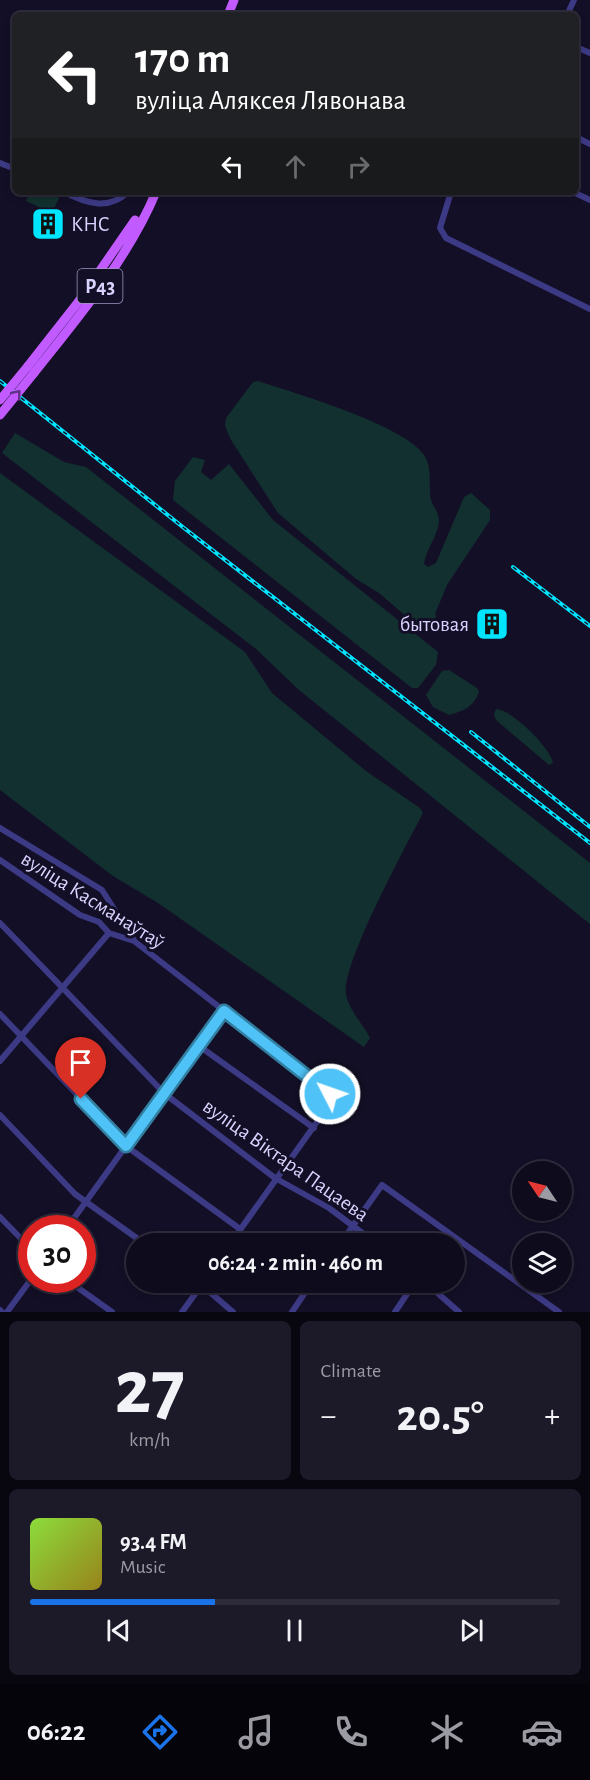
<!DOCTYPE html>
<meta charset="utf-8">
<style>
:root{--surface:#0e0b1c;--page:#1c1929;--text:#f1f3f6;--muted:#9b9ba3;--line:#2e2b3b;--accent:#1a73e8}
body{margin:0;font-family:"Alegreya Sans",sans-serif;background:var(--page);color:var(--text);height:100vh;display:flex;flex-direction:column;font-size:22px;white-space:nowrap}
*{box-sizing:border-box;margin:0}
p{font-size:20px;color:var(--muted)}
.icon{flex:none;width:33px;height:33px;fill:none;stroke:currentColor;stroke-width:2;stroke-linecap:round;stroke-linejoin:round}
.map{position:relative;height:1312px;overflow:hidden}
.side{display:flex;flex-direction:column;gap:9px;padding:9px;background:#08060f;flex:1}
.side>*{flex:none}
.hud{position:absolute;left:12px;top:12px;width:567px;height:183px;border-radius:9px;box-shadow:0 3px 9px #0003,0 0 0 2px var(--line);background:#202124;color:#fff;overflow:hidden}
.needle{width:39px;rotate:305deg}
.buttons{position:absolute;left:512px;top:1161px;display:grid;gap:12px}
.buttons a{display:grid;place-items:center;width:60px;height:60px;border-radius:50%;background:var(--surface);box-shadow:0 3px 9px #0003,0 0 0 2px var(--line);font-size:30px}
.speed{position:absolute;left:18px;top:1215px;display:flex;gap:12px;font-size:30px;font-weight:700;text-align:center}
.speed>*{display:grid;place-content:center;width:78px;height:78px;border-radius:50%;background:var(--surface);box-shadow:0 3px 9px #0003,0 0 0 2px var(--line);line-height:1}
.speed .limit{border:9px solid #d22;background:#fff;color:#111}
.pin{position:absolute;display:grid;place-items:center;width:51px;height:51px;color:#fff;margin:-62px -26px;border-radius:50% 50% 50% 0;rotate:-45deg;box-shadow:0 0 6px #0007}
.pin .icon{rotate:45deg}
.me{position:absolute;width:66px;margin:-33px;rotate:311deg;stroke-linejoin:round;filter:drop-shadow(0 0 4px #0008)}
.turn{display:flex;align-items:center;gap:21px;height:126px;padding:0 24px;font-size:27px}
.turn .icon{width:78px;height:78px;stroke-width:2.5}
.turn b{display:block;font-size:42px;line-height:51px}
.lanes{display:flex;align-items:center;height:57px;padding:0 24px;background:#0003;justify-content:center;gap:30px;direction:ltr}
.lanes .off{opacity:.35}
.big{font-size:45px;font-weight:600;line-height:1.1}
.side .card{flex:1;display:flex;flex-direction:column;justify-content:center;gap:9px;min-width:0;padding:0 21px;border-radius:9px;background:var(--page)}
.side .dial{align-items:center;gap:0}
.dial b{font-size:78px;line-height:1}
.song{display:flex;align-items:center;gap:18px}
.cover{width:72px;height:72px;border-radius:9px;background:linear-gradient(135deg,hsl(90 70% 55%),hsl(50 70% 35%))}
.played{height:6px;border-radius:3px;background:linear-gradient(90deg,var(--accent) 35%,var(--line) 35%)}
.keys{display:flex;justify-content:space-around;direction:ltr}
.heat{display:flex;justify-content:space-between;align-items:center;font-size:33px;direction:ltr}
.side .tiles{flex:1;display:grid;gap:9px;grid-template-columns:1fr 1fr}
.card:last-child{grid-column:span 2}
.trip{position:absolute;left:126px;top:1233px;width:339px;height:60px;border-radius:30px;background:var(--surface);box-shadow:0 3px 9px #0003,0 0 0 2px var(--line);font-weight:600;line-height:60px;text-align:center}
.dock{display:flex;height:96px;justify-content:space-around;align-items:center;background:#06040b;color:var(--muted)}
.dock .icon{width:42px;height:42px}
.dock .current{color:var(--accent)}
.dock b{font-size:27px;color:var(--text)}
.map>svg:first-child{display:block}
.green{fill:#12302f}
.building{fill:#241b47}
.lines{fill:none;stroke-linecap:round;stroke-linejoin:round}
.street{stroke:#3d3a85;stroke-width:6}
.primary{stroke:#c25bff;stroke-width:9}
.rail-casing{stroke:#00e5ff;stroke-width:4}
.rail{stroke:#130f26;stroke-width:1.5;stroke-dasharray:4.5;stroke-linecap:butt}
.primary-bridge{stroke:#c25bff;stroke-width:9}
.oneway{stroke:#623188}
.route-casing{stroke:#337fa1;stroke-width:15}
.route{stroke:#4fc3f7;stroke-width:10}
.labels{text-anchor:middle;stroke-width:6;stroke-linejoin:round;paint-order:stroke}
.shield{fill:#130f26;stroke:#9e99be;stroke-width:1.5}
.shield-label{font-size:20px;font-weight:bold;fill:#d9d4ff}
.poi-label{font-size:21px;fill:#d9d4ff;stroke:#130f26;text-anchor:start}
.street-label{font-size:21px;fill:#d9d4ff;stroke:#130f26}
</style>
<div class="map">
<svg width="590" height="1312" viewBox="0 0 590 1312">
<rect width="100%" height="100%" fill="#130f26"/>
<path class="green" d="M30,192H47L59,198L52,213L26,201Z
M258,381C295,393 404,425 424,455C433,469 428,485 431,500C433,507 439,512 439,521C438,536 426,549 424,564L428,567L436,563L464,497L471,493L490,510V520L447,585L435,614L436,617L429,628L418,626L408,618L379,593L356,579L278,513L231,440L225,426L226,418L253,382Z
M15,433L64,462L86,467L590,863V924L299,690L256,649L2,453Z
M193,457L205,460L201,472L211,480L229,464L273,520L438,652L436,665L418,688H412L173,500L175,481Z
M0,473L245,652L272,693L366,771L420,808L423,813C406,846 342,963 346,994C348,1009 363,1024 370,1038L364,1047L158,903L113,876L0,790Z
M449,670L477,688L479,692C474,707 463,711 449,715L433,707L426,695L442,671Z
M496,709C511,709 551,748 553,763L549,765L496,720L494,714Z"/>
<path class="building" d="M495,612L503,618L488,638L480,632L482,629L480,628L483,624L485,625Z"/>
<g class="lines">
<path class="street" d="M567,15L574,0
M576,47L590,53
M576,137L590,144
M0,163L15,169
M64,192C86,203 108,211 128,192
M451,192L440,228L446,238L590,309
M573,192L590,200
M0,828L102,890L134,940
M0,860L80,915L99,922L109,933L134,941L329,1092V1105L230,1244
M0,923L165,1094L275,1178L329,1208L377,1244
M0,1014L126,1146L240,1229
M199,1046L314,1128
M0,1061L109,933
M0,1115L75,1194L145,1244
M0,1217L32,1250
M67,1228L223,1011
M340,1244L382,1185L559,1312
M442,1244L448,1234
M67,1280L112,1312
M198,1282L233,1312
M425,1282L459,1312
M0,1310L2,1312
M7,1312L32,1278
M182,1312L203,1283
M292,1312L312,1282
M395,1312L415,1282"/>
<path class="primary" d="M228,15L234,0
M28,366L79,301L135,220
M34,373C79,316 128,259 156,192"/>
<defs>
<path id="rail" d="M0,381L184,528L590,843
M513,567L590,626
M471,732L590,827"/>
</defs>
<use href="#rail" class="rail-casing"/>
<use href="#rail" class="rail"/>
<path class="primary-bridge" d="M0,400L28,366
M0,415L34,373"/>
</g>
<defs><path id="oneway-chevron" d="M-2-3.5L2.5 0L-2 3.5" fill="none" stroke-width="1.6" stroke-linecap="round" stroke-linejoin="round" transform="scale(1.5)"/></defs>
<use class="oneway" href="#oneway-chevron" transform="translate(17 394) rotate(-51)"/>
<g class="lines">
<defs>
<path id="route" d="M81,1099L126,1146L224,1011L330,1094"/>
</defs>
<use href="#route" class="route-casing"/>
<use href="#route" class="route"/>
</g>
<defs>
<symbol id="building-square" viewBox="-11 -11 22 22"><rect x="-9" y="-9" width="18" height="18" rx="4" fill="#00e5ff" stroke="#130f26"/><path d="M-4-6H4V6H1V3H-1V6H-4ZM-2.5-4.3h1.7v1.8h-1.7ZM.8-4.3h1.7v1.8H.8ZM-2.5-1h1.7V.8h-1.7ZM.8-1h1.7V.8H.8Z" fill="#111"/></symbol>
</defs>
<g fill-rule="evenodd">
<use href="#building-square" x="29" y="205" width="38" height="38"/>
<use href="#building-square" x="473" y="605" width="38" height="38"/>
</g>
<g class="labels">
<rect class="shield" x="77.5" y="269" width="45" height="34" rx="4.5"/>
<g class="shield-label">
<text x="100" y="293">Р43</text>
</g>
<g class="poi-label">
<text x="71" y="231">КНС</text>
<text x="469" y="631" text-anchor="end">бытовая</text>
</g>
<g class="street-label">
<text transform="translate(93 900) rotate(32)" y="7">вуліца Касманаўтаў</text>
<text transform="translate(286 1160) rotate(35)" y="7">вуліца Віктара Пацаева</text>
</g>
</g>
</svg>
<div class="buttons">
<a><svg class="needle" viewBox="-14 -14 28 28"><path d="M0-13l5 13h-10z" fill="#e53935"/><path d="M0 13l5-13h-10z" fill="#9b9ba3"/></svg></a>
<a><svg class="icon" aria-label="layers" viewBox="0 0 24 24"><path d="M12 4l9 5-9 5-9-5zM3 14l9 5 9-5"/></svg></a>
</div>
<div class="speed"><div class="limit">30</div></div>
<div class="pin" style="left:81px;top:1099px;background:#d93025"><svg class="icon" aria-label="arrive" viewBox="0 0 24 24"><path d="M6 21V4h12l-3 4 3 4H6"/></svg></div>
<svg class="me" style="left:330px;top:1094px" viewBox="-20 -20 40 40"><circle r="17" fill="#4fc3f7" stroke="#fff" stroke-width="3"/><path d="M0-11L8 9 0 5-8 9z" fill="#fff"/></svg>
<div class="trip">06:24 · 2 min · 460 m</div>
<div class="hud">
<div class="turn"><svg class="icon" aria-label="left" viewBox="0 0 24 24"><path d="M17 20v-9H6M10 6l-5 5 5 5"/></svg><div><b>170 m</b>вуліца Аляксея Лявонава</div></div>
<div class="lanes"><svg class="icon" aria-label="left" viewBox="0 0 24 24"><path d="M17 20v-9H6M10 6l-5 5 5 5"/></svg><svg class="icon off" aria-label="ahead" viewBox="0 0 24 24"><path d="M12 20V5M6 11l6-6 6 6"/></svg><svg class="icon off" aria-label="right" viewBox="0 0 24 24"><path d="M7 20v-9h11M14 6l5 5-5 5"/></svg></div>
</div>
</div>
<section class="side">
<div class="tiles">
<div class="card dial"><b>27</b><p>km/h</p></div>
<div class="card"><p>Climate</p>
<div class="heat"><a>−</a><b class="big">20.5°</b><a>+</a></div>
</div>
<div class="card">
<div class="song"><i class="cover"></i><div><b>93.4 FM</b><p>Music</p></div></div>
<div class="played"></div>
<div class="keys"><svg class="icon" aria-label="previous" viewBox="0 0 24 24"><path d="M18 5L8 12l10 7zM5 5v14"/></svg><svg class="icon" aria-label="pause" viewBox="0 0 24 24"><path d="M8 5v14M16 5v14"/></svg><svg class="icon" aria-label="next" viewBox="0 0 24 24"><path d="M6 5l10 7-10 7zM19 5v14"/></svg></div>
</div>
</div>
</section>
<nav class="dock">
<b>06:22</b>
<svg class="icon current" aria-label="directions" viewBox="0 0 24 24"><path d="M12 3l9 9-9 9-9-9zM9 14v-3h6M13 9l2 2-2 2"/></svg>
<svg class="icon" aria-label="music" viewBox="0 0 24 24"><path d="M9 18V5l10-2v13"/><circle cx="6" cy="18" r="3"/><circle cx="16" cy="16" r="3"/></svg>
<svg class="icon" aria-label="phone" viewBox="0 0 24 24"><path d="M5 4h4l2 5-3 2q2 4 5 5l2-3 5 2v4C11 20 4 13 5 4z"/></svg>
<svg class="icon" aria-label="climate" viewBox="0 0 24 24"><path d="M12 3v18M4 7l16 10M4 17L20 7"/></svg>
<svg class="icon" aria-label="car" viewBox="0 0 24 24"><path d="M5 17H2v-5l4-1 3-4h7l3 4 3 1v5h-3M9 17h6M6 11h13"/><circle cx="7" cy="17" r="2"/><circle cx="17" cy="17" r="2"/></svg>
</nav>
